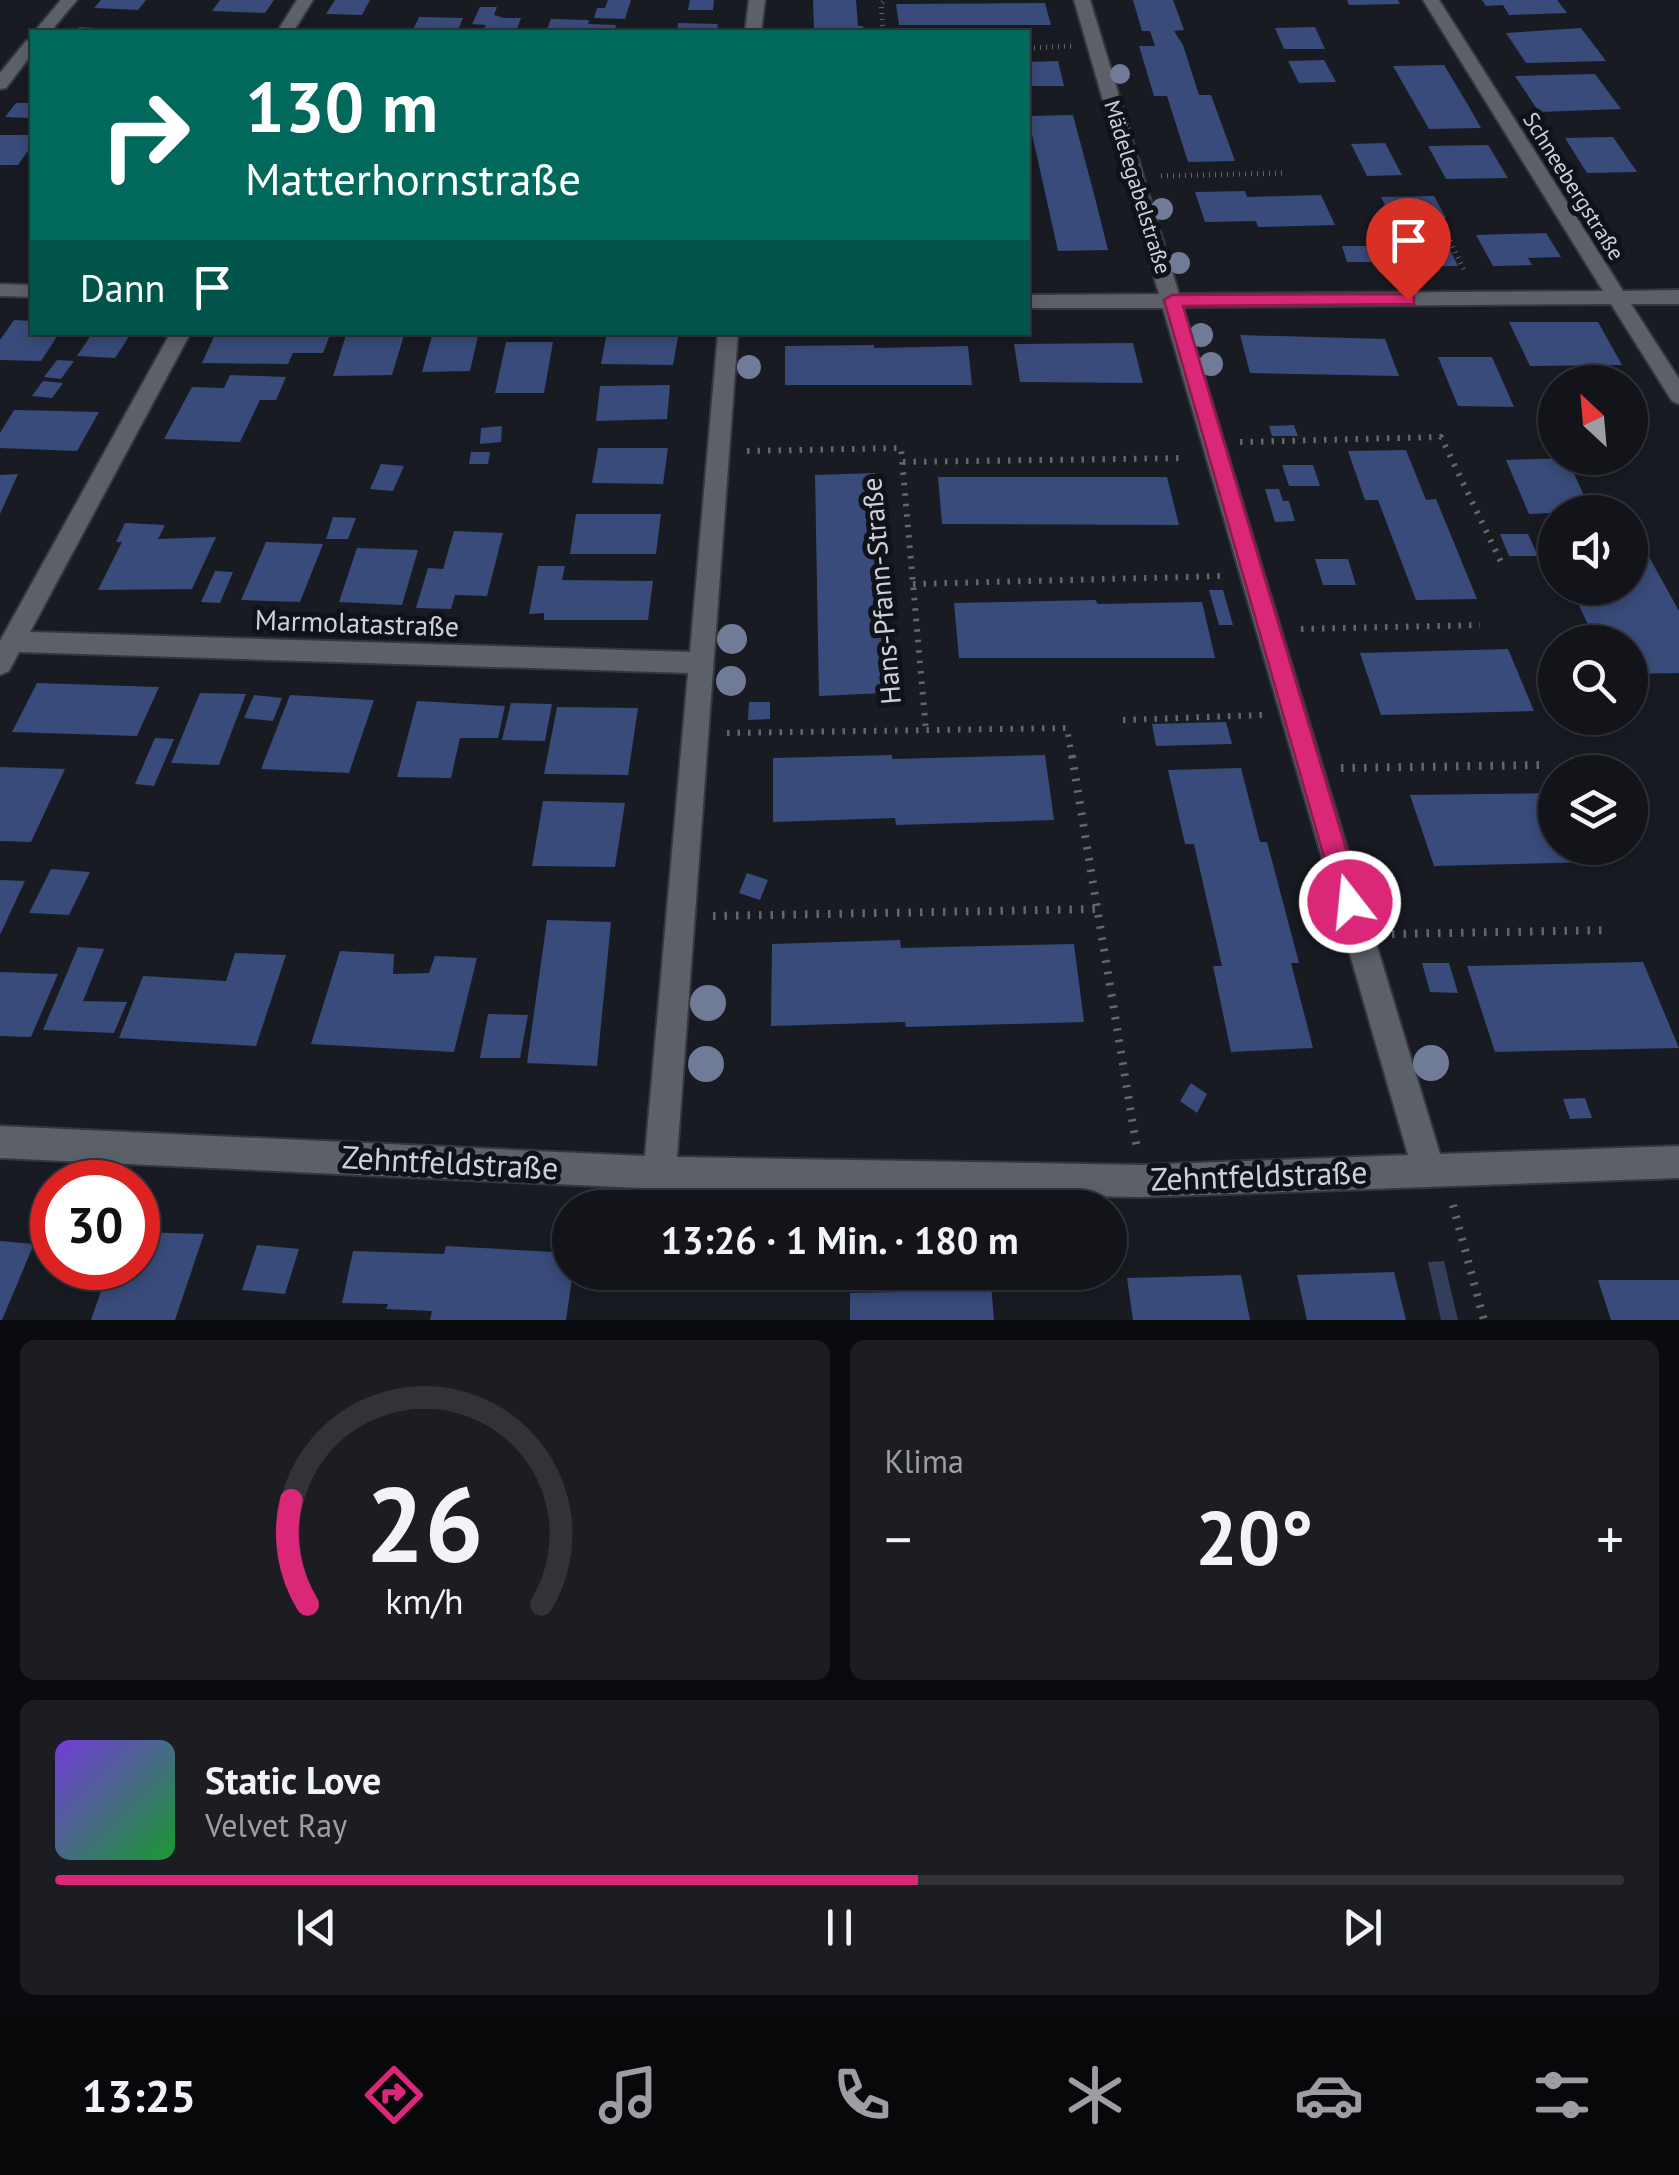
<!DOCTYPE html>
<html lang="de">
<meta charset="utf-8">
<style>
:root{--surface:#12141a;--page:#1b1d23;--text:#f1f3f6;--muted:#9c9ea2;--line:#313339;--accent:#db2777}
body{margin:0;font-family:"PT Sans",sans-serif;background:var(--page);color:var(--text);height:100vh;display:flex;flex-direction:column;font-size:38px;white-space:nowrap}
*{box-sizing:border-box;margin:0}
p{font-size:32px;color:var(--muted)}
.icon{flex:none;width:55px;height:55px;fill:none;stroke:currentColor;stroke-width:2;stroke-linecap:round;stroke-linejoin:round}
.map{position:relative;height:1320px;overflow:hidden}
.panel{display:flex;flex-direction:column;gap:20px;padding:20px;background:#0a0b0e;flex:1}
.panel>*{flex:none}
.banner{position:absolute;left:30px;top:30px;width:1000px;height:305px;border-radius:0px;box-shadow:0 5px 15px #0003,0 0 0 2px var(--line);background:#00695c;color:#fff;overflow:hidden}
.needle{width:65px;rotate:334deg}
.fabs{position:absolute;left:1538px;top:365px;display:grid;gap:20px}
.fabs a{display:grid;place-items:center;width:110px;height:110px;border-radius:50%;background:var(--surface);box-shadow:0 5px 15px #0003,0 0 0 2px var(--line);font-size:50px}
.speed{position:absolute;left:30px;top:1160px;display:flex;gap:20px;font-size:50px;font-weight:700;text-align:center}
.speed>*{display:grid;place-content:center;width:130px;height:130px;border-radius:50%;background:var(--surface);box-shadow:0 5px 15px #0003,0 0 0 2px var(--line);line-height:1}
.speed .limit{border:15px solid #d22;background:#fff;color:#111}
.pin{position:absolute;display:grid;place-items:center;width:85px;height:85px;color:#fff;margin:-102px -42px;border-radius:50% 50% 50% 0;rotate:-45deg;box-shadow:0 0 10px #0007}
.pin .icon{rotate:45deg}
.me{position:absolute;width:110px;margin:-55px;rotate:344deg;stroke-linejoin:round;filter:drop-shadow(0 0 8px #0008)}
.turn{display:flex;align-items:center;gap:35px;height:210px;padding:0 50px;font-size:45px}
.turn .icon{width:130px;height:130px;stroke-width:2.5}
.turn b{display:block;font-size:70px;line-height:85px}
.then{display:flex;align-items:center;height:95px;padding:0 50px;background:#0003;gap:20px;font-size:38px}
.big{font-size:75px;font-weight:700;line-height:1.1}
.panel .tile{flex:1;display:flex;flex-direction:column;justify-content:center;gap:15px;min-width:0;padding:0 35px;border-radius:15px;background:var(--page)}
.panel .dial{align-items:center;gap:0}
.dial svg{height:260px;overflow:visible;fill:none;stroke:var(--line);stroke-width:7;stroke-linecap:round;text-anchor:middle}
.dial text{fill:var(--text);stroke:none}
.song{display:flex;align-items:center;gap:30px}
.cover{width:120px;height:120px;border-radius:15px;background:linear-gradient(135deg,hsl(260 70% 55%),hsl(130 70% 35%))}
.played{height:10px;border-radius:5px;background:linear-gradient(90deg,var(--accent) 55%,var(--line) 55%)}
.keys{display:flex;justify-content:space-around;direction:ltr}
.heat{display:flex;justify-content:space-between;align-items:center;font-size:55px;direction:ltr}
.panel .tiles{flex:1;display:grid;gap:20px;grid-template-columns:1fr 1fr}
.tile:last-child{grid-column:span 2}
.trip{position:absolute;left:552px;top:1190px;width:575px;height:100px;border-radius:50px;background:var(--surface);box-shadow:0 5px 15px #0003,0 0 0 2px var(--line);font-weight:700;line-height:100px;text-align:center}
.menu{display:flex;height:160px;justify-content:space-around;align-items:center;background:#07080a;color:var(--muted)}
.menu .icon{width:70px;height:70px}
.menu .on{color:var(--accent)}
.menu b{font-size:45px;color:var(--text)}
.map>svg:first-child{display:block}
.green{fill:#323e5a}
.building{fill:#394b7a}
.lines{fill:none;stroke-linecap:round;stroke-linejoin:round}
.minor-casing{stroke:#35373c;stroke-width:4}
.path-far2{stroke:#63666c;stroke-width:5;stroke-dasharray:1 5;stroke-linecap:butt}
.path-far1{stroke:#63666c;stroke-width:6;stroke-dasharray:2.5 8;stroke-linecap:butt}
.path{stroke:#63666c;stroke-width:8;stroke-dasharray:2.5 9;stroke-linecap:butt}
.minor{fill:#5c6069;fill-rule:evenodd}
.tree{fill:#6f7b97}
.route{fill:#db2777;stroke:#8e194d;stroke-width:2.5}
.labels{text-anchor:middle;stroke-width:10;stroke-linejoin:round;paint-order:stroke}
.far-street-label{font-size:22px;fill:#cfd1d6;stroke:#0f1219}
.street-label{font-size:28px;fill:#cfd1d6;stroke:#0f1219}
.near-street-label{font-size:32px;fill:#cfd1d6;stroke:#0f1219}
</style>
<div class="map">
<svg width="1679" height="1320" viewBox="0 0 1679 1320">
<rect width="100%" height="100%" fill="#181b22"/>
<path class="green" d="M1444,1261L1458,1320H1441L1428,1262Z"/>
<path class="building" d="M101,0H146L138,10L94,8Z
M220,0H274L265,13L212,11Z
M335,0H370L362,15L326,14Z
M608,0H631L625,19L594,18L597,8H605Z
M690,0H714L713,10H688Z
M813,0H856L858,26H863V32H820V28H814Z
M1133,0H1173L1184,30L1174,31L1183,45L1199,95H1211L1235,161L1188,162L1167,96H1154L1139,46H1155L1150,31H1142Z
M1347,0H1398L1400,4L1349,5Z
M1482,0H1557L1567,13L1509,15L1503,5L1486,6Z
M1045,3L1051,25H899L896,4Z
M480,7H497L494,15L504,18H521L516,32H482L486,25L472,24Z
M419,17L463,18L457,32H412Z
M551,19L589,20L588,24L616,25L614,32H546Z
M678,23L718,24L716,32H677Z
M79,27L97,28H132L129,32H74Z
M1315,27L1325,49H1284L1275,28Z
M1581,28L1606,61L1526,63L1506,33Z
M1324,60L1336,82L1299,83L1288,61Z
M1058,61L1064,86H1028V62Z
M1444,65L1468,105L1481,128L1429,129L1393,66Z
M1595,74L1621,109L1539,112L1515,76Z
M16,103H32V118L5,117Z
M1073,115L1095,198L1108,250L1058,251L1028,116Z
M0,135H32V145L18,165H0Z
M1613,137L1637,172L1587,173L1565,138Z
M1385,143L1402,175L1367,176L1351,144Z
M1488,145L1508,178L1446,179L1428,146Z
M1245,191L1247,197L1321,195L1335,225L1258,227L1256,221L1205,222L1195,192Z
M1434,196L1446,218L1392,219L1381,197Z
M1546,233L1561,257L1528,258L1532,265L1493,266L1476,235Z
M1443,235L1458,266L1385,267L1372,236Z
M1342,246H1369L1375,262H1347Z
M14,320L32,321V332H60L41,361L0,360V340Z
M1509,322H1598L1622,365L1530,366Z
M93,332H132L115,358L77,356Z
M216,332H331L323,353H293L288,364L202,363Z
M347,332H405L392,375L333,376Z
M433,332H479L470,371L422,372Z
M607,332H679L673,365L601,364Z
M1240,335L1385,339L1399,376L1250,373Z
M506,342H553L544,393H495Z
M1133,343L1143,383L1020,382L1014,344Z
M874,345V348L968,346L972,385H785V346Z
M1438,357H1492L1514,407L1458,406Z
M57,360L74,361L61,379L44,377Z
M230,375L286,377L276,400H260L240,442L164,439L192,387L224,388Z
M43,381L63,383L52,398L32,396Z
M670,385L667,419L596,421L600,386Z
M14,410L61,411L99,412L77,451L0,448V433Z
M1294,425L1298,436H1272L1269,426Z
M502,426L501,442L480,444L481,428Z
M598,448H668L663,484L592,483Z
M1406,450L1426,500L1436,499L1477,599L1416,600L1378,500H1365L1348,451Z
M471,452H490L488,464H469Z
M1567,458L1591,511L1529,514L1506,460Z
M381,464L404,466L393,491L370,489Z
M1282,465H1313L1320,486H1289Z
M875,473L884,576L876,577L886,693L819,696L815,475Z
M18,474L0,514V475Z
M938,477H1167L1179,525L942,524Z
M1265,489H1279L1283,501H1289L1295,521L1275,522Z
M576,514H661L656,554H570Z
M333,517L356,518L348,539H326Z
M125,523L165,525L158,539L216,537L192,589L98,590L122,542H116Z
M454,531L503,533L487,596L455,595L451,609L416,608L428,568L443,569Z
M1500,534H1528L1538,556H1509Z
M266,542L323,544L300,602L241,600Z
M1630,546H1643L1679,611V673L1630,674V642H1596L1571,588H1630Z
M357,548L418,550L402,605L339,602Z
M1315,559H1348L1356,585H1323Z
M538,566H565L562,580L653,581L648,620H544V613L529,614Z
M215,571L233,572L220,603L201,602Z
M1209,590H1223L1233,625H1219Z
M1096,600L1097,604L1202,602L1215,658H959L954,603Z
M1508,649L1534,711L1381,715L1360,653Z
M37,683L159,687L137,736L12,732Z
M200,693L246,694L219,765L171,763Z
M254,695L282,698L273,721L244,718Z
M290,695L374,700L349,773L261,769Z
M417,701L505,706L498,738H460L451,778L397,777Z
M749,702H770V719L748,720Z
M511,703L552,704L545,741L502,740Z
M557,707L638,708L628,775L544,774Z
M1226,722L1232,744L1156,746L1152,724Z
M155,738L174,739L154,786L135,784Z
M892,755V759L1045,755L1054,820L896,825L895,818L773,822V758Z
M0,767L65,769L31,842L0,841Z
M1241,768L1260,842H1267L1299,963H1291L1313,1048L1231,1052L1213,966H1222L1194,844H1185L1168,770Z
M1555,793V848H1588L1594,862L1434,866L1410,795Z
M543,801L625,803L615,867L532,866Z
M51,869L90,872L69,915L29,913Z
M747,873L768,880L760,900L739,893Z
M0,880L25,881L0,935Z
M547,920L611,922L597,1066L527,1063Z
M900,940L901,948L1074,944L1084,1022L906,1027L905,1022L771,1026L772,944Z
M78,947L104,949L83,1001L127,1002L114,1033L43,1030Z
M340,951L394,954L393,974L429,973L435,956L477,958L454,1052L311,1044Z
M235,953L286,955L256,1046L119,1038L143,976L226,981Z
M1643,962L1679,1048L1495,1052L1467,966Z
M1422,963H1449L1458,993L1430,992Z
M0,972L58,974L31,1037L0,1036Z
M488,1014L528,1015L520,1058H480Z
M1191,1083L1207,1094L1197,1113L1180,1101Z
M1585,1098L1592,1118L1570,1119L1563,1099Z
M138,1232L204,1234L175,1320H91L109,1268H138Z
M0,1241L34,1244L2,1320H0Z
M257,1245L299,1249L285,1294L242,1290Z
M446,1246L570,1253V1272H573L566,1320H430L432,1311L386,1309L388,1304L342,1303L353,1251L444,1254Z
M899,1272H990L994,1320H850V1293L899,1292Z
M1394,1272L1406,1320H1307L1297,1275Z
M1241,1275L1250,1320H1133L1127,1278Z
M1598,1280H1679V1320H1611Z"/>
<g class="lines">
<defs>
<path id="minor" d="M61,0H77L50,32H34Z
M297,0H313L293,32H277Z
M749,0H765L761,32H745Z
M1074,0H1090L1179,294L1603,291L1423,0H1439L1623,291L1679,290V304H1631L1679,379V404L1672,401L1611,304L1183,307L1440,1154L1679,1146V1178L1142,1197L660,1189L0,1158V1126L645,1156L688,673L19,652L9,671L0,675V641L171,332H191L30,632L690,652L718,332H738L677,1157L1142,1165L1408,1155L1163,308H1028V295L1159,294Z
M32,39V54L6,88L0,89V73L26,41Z
M0,284L32,285V297L0,296Z"/>
</defs>
<use href="#minor" class="minor-casing"/>
<path class="path-far2" d="M883,32L881,4L885,0
M1028,48L1071,46
M1161,176L1285,173
M1396,232H1446L1465,272"/>
<path class="path-far1" d="M1240,442L1441,437L1501,562
M747,451L901,448L926,731
M903,462L1186,458
M913,584L1222,576
M1301,629L1480,625
M1123,720L1262,715
M727,733L1067,728L1072,758"/>
<path class="path" d="M1072,756L1137,1149
M1341,768L1545,765
M713,916L1097,909
M1392,934L1610,930
M1453,1205L1484,1320"/>
<use href="#minor" class="minor"/>
</g>
<g class="tree">
<circle cx="1120" cy="74" r="10"/>
<circle cx="1162" cy="209" r="11"/>
<circle cx="1179" cy="263" r="11"/>
<circle cx="1201" cy="335" r="12"/>
<circle cx="1211" cy="364" r="12"/>
<circle cx="749" cy="367" r="12"/>
<circle cx="732" cy="639" r="15"/>
<circle cx="731" cy="681" r="15"/>
<circle cx="708" cy="1003" r="18"/>
<circle cx="1431" cy="1063" r="18"/>
<circle cx="706" cy="1064" r="18"/>
</g>
<path class="route" d="M1408,294L1414,296V304L1183,306L1362,902L1359,910L1350,914L1340,910L1337,902L1164,300L1172,295Z"/>
<g class="labels">
<g class="far-street-label">
<text transform="translate(1574 186) rotate(58)" y="8">Schneebergstraße</text>
<text transform="translate(1138 187) rotate(73)" y="8">Mädelegabelstraße</text>
</g>
<g class="street-label">
<text transform="translate(881 591) rotate(-95)" y="10">Hans-Pfann-Straße</text>
<text transform="translate(357 623) rotate(2)" y="10">Marmolatastraße</text>
</g>
<g class="near-street-label">
<text transform="translate(450 1163) rotate(3)" y="11">Zehntfeldstraße</text>
<text transform="translate(1259 1176) rotate(-2)" y="11">Zehntfeldstraße</text>
</g>
</g>
</svg>
<div class="fabs">
<a><svg class="needle" viewBox="-14 -14 28 28"><path d="M0-13l5 13h-10z" fill="#e53935"/><path d="M0 13l5-13h-10z" fill="#9c9ea2"/></svg></a>
<a><svg class="icon" aria-label="sound" viewBox="0 0 24 24"><path d="M4 9h4l5-4v14l-5-4H4zM17 9q2 3 0 6"/></svg></a>
<a><svg class="icon" aria-label="search" viewBox="0 0 24 24"><circle cx="10" cy="10" r="6"/><path d="M15 15l6 6"/></svg></a>
<a><svg class="icon" aria-label="layers" viewBox="0 0 24 24"><path d="M12 4l9 5-9 5-9-5zM3 14l9 5 9-5"/></svg></a>
</div>
<div class="speed"><div class="limit">30</div></div>
<div class="pin" style="left:1408px;top:300px;background:#d93025"><svg class="icon" aria-label="arrive" viewBox="0 0 24 24"><path d="M6 21V4h12l-3 4 3 4H6"/></svg></div>
<svg class="me" style="left:1350px;top:902px" viewBox="-20 -20 40 40"><circle r="17" fill="#db2777" stroke="#fff" stroke-width="3"/><path d="M0-11L8 9 0 5-8 9z" fill="#fff"/></svg>
<div class="trip">13:26 · 1 Min. · 180 m</div>
<div class="banner">
<div class="turn"><svg class="icon" aria-label="right" viewBox="0 0 24 24"><path d="M7 20v-9h11M14 6l5 5-5 5"/></svg><div><b>130 m</b>Matterhornstraße</div></div>
<div class="then">Dann<svg class="icon" aria-label="arrive" viewBox="0 0 24 24"><path d="M6 21V4h12l-3 4 3 4H6"/></svg></div>
</div>
</div>
<section class="panel">
<div class="tiles">
<div class="tile dial"><svg viewBox="0 0 100 80">
<path d="M14 69A42 42 0 1 1 86 69"/>
<path d="M14 69A42 42 0 0 1 9 37" stroke="#db2777"/>
<text x="50" y="56" font-size="32" font-weight="700">26</text>
<text x="50" y="72" font-size="11">km/h</text>
</svg></div>
<div class="tile"><p>Klima</p>
<div class="heat"><a>−</a><b class="big">20°</b><a>+</a></div>
</div>
<div class="tile">
<div class="song"><i class="cover"></i><div><b>Static Love</b><p>Velvet Ray</p></div></div>
<div class="played"></div>
<div class="keys"><svg class="icon" aria-label="previous" viewBox="0 0 24 24"><path d="M18 5L8 12l10 7zM5 5v14"/></svg><svg class="icon" aria-label="pause" viewBox="0 0 24 24"><path d="M8 5v14M16 5v14"/></svg><svg class="icon" aria-label="next" viewBox="0 0 24 24"><path d="M6 5l10 7-10 7zM19 5v14"/></svg></div>
</div>
</div>
</section>
<nav class="menu">
<b>13:25</b>
<svg class="icon on" aria-label="directions" viewBox="0 0 24 24"><path d="M12 3l9 9-9 9-9-9zM9 14v-3h6M13 9l2 2-2 2"/></svg>
<svg class="icon" aria-label="music" viewBox="0 0 24 24"><path d="M9 18V5l10-2v13"/><circle cx="6" cy="18" r="3"/><circle cx="16" cy="16" r="3"/></svg>
<svg class="icon" aria-label="phone" viewBox="0 0 24 24"><path d="M5 4h4l2 5-3 2q2 4 5 5l2-3 5 2v4C11 20 4 13 5 4z"/></svg>
<svg class="icon" aria-label="climate" viewBox="0 0 24 24"><path d="M12 3v18M4 7l16 10M4 17L20 7"/></svg>
<svg class="icon" aria-label="car" viewBox="0 0 24 24"><path d="M5 17H2v-5l4-1 3-4h7l3 4 3 1v5h-3M9 17h6M6 11h13"/><circle cx="7" cy="17" r="2"/><circle cx="17" cy="17" r="2"/></svg>
<svg class="icon" aria-label="filters" viewBox="0 0 24 24"><path d="M4 7h16M4 17h16"/><circle cx="9" cy="7" r="2"/><circle cx="15" cy="17" r="2"/></svg>
</nav>
